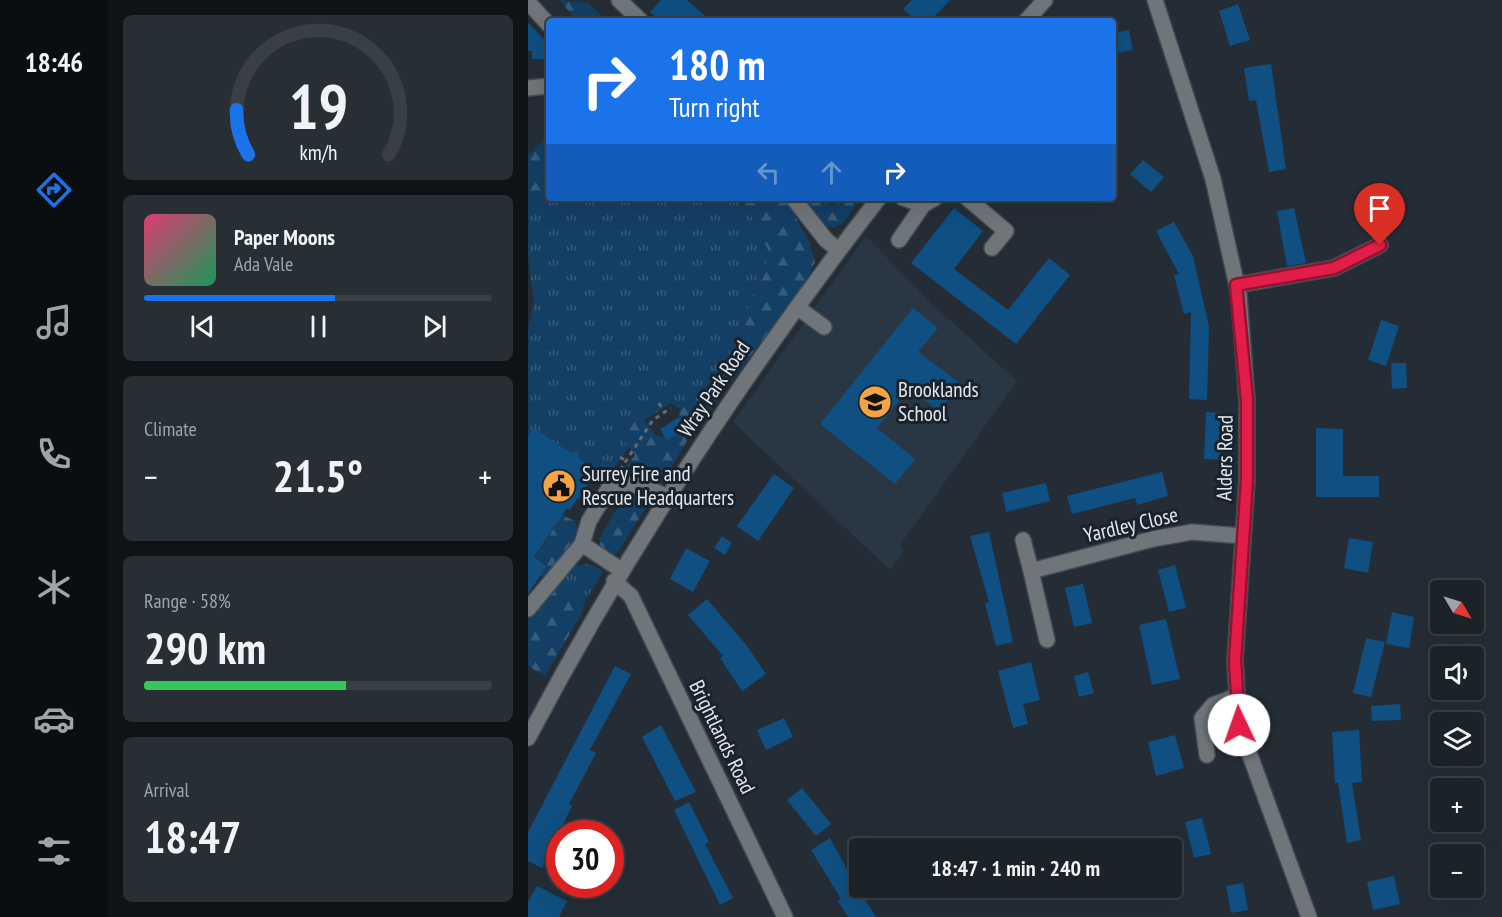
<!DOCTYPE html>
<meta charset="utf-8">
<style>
:root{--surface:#1b2228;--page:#282f34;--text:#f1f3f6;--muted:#a0a4a8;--line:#393f45;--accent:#1a73e8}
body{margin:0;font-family:"PT Sans Narrow",sans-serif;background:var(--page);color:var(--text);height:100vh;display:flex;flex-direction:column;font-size:22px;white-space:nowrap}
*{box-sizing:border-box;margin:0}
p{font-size:20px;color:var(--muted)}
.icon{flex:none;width:33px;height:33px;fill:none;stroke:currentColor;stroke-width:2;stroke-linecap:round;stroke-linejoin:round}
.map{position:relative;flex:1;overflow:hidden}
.sheet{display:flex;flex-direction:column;gap:15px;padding:15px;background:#0f1316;width:420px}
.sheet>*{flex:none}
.guide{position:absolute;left:18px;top:18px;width:570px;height:183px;border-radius:6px;box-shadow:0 6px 24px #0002,0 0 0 2px var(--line);background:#1a73e8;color:#fff;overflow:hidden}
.needle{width:39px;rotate:128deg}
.controls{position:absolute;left:902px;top:580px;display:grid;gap:12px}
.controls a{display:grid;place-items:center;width:54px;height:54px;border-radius:6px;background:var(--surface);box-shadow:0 6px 24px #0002,0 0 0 2px var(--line);font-size:30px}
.speed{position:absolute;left:18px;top:820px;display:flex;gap:12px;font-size:30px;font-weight:700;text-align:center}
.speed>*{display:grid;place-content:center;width:78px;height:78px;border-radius:50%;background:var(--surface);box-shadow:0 6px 24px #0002,0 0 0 2px var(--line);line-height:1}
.speed .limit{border:9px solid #d22;background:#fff;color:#111}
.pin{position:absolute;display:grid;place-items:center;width:51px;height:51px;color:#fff;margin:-62px -26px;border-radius:50% 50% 50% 0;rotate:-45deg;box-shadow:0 0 6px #0007}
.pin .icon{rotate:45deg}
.me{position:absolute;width:66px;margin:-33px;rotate:357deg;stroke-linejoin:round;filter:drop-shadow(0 0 4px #0008)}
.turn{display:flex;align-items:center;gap:21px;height:126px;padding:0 24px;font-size:27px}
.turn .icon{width:78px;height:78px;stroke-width:2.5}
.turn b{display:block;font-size:42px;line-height:51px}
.lanes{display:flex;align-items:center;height:57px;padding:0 24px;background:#0003;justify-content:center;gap:30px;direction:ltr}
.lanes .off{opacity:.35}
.big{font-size:45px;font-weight:700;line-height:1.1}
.sheet .tile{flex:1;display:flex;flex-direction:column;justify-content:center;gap:9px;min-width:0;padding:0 21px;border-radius:9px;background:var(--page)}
.sheet .dial{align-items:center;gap:0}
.dial svg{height:156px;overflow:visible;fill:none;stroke:var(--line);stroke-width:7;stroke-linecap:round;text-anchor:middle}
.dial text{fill:var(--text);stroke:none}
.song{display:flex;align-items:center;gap:18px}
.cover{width:72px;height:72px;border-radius:9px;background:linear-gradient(135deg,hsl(340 70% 55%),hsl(150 70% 35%))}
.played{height:6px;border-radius:3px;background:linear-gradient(90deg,var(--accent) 55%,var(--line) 55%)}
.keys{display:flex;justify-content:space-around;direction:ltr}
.heat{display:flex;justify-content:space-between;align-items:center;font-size:33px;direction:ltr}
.charge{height:9px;border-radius:4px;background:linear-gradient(90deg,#34c759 58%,var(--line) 0)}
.trip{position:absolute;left:321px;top:838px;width:333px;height:60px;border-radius:6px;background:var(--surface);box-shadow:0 6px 24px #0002,0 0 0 2px var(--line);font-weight:700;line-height:60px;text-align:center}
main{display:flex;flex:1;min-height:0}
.tabs{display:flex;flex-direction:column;width:108px;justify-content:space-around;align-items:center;background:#0b0e10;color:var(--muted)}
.tabs .icon{width:42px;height:42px}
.tabs .on{color:var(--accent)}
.tabs b{font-size:27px;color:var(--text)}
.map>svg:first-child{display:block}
.built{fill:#293745}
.grass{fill:url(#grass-tufts)}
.forest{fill:url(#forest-firs)}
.building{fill:#0f4f81}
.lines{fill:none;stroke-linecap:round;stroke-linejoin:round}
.minor-casing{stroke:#424b53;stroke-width:18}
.path{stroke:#636b73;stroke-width:3;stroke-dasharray:4.5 4.5;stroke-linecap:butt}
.minor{stroke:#70757a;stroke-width:15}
.route-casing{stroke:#92132f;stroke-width:15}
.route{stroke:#e11d48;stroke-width:10}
.labels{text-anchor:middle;stroke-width:6;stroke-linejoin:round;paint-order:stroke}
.street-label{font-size:21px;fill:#e2e8ee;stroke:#1a232c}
.poi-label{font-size:21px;fill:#e2e8ee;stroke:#1a232c;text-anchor:start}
</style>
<main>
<nav class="tabs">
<b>18:46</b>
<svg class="icon on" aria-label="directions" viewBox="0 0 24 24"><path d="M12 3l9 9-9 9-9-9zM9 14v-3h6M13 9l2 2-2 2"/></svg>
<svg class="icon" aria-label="music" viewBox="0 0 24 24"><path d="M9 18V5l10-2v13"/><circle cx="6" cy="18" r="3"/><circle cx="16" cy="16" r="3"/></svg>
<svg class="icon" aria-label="phone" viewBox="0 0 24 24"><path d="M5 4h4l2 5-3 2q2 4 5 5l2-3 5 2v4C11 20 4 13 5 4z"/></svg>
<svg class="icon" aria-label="climate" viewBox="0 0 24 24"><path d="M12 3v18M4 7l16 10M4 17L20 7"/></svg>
<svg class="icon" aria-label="car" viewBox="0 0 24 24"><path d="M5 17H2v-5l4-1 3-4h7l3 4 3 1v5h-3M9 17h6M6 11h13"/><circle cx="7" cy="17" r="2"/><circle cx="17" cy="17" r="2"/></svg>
<svg class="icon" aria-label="filters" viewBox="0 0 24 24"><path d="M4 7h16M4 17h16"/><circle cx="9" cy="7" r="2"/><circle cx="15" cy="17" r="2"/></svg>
</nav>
<section class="sheet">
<div class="tile dial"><svg viewBox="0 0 100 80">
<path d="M14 69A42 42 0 1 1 86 69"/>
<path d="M14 69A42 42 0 0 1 8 46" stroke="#1a73e8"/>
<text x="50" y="56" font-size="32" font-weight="700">19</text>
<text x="50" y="72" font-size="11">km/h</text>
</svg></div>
<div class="tile">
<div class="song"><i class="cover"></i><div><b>Paper Moons</b><p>Ada Vale</p></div></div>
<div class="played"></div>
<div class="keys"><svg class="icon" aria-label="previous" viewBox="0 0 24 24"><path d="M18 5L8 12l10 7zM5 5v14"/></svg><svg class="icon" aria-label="pause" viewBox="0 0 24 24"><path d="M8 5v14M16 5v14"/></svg><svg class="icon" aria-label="next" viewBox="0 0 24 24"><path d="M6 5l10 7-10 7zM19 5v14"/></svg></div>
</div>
<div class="tile"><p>Climate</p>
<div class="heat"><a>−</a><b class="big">21.5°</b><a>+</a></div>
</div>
<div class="tile"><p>Range · 58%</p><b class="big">290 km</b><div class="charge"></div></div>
<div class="tile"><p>Arrival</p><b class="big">18:47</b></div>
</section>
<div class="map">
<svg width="974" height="917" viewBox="0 0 974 917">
<defs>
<pattern id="grass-tufts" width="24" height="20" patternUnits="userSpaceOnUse" patternTransform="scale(1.5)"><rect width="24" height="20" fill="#133f64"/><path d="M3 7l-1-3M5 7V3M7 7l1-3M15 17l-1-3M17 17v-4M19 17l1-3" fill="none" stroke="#355b7a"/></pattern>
<pattern id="forest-firs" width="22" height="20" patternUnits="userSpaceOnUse" patternTransform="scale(1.5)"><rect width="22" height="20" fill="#133f64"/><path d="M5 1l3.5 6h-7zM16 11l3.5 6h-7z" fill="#355b7a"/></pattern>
</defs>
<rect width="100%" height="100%" fill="#242d36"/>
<path class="built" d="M338,236L405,305L489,381L372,545L376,550L362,570L205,422Z"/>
<path class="grass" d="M21,196L210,198L222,213L240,250L236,275L221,303L212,339L182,382L152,409L143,403L117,420L115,418L93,438L101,447L79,478L51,459L48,452L43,453L5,429L0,437V329L6,302L0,257V211Z
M59,564L70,568L75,572L56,603L51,596L30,585L45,566Z"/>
<path class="forest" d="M32,0L60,3L79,21H48Z
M21,134V196L0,211V155Z
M210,198H257L281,241L287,262L277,283L168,429H159L151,417L152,409L182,382L212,339L221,303L236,275L240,250L222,213Z
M272,198H295L304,206L313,198L331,200L316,222L306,228L298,226Z
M102,417L115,418L128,436L137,437L140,441L155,431L159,441L132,486L103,479L95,471L107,455L93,438Z
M106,495L118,497L121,502L92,549L84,557L73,549L71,539L86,513Z
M30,513L47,521L51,534L37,561L21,578L12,576L19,565L7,557L30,522Z
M30,585L51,596L56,603L54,613L17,676L0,666V615Z"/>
<path class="building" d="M133,0H159L183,21H132L122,12Z
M384,0H422L402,21H389L375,9Z
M710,4L722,40L702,46L691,11Z
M0,23L21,44V59H4V51H0Z
M601,30L605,50L585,54V33Z
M743,64L758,169L741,172L728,100L721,101L716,68Z
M615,160L636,177L623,192L602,174Z
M426,208L455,231L426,269L480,310L521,258L542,275L488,344L383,263Z
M766,208L778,263L759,266L749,211Z
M646,222L665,256L681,327L679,400L661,399L663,312L656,314L646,275L651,274L628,231Z
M385,308L410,328L390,352L433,384L411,411L381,388L349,428L387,459L367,484L292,424Z
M853,320L871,326L858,366L840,360Z
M863,363H878L879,388L864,389Z
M678,412L695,413L692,460L676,459Z
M151,417L158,429L139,441L132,429Z
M5,428L43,453L50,451L51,459L69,471L58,486L63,489L55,502L50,498L42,510L39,508L6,557L19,566L0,594V437Z
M788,428L815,429V476H851V497H788Z
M634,472L640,496L609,505L607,498L544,514L539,496Z
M246,474L266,488L230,541L209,526Z
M518,483L522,501L478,512L474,493Z
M461,532L485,642L468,646L457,603L461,602L442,536Z
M194,536L204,543L197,555L186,548Z
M821,538L845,542L840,573L816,568Z
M158,548L182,561L165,592L142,579Z
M647,565L658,608L641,612L630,570Z
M555,584L564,623L546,627L537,588Z
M179,599L219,646L238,674L214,691L192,658L195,656L160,615Z
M864,612L886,617L881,648L858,644Z
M638,619L652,679L624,685L611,625Z
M838,638L857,642L843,697L825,693Z
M503,662L512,700L495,704L500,724L485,728L470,671Z
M87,666L103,674L62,750L68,753L41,804L44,806L14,868L0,861V832Z
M560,672L566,693L551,697L546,676Z
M872,704L873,720L844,721L843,706Z
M256,718L265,737L238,750L229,730Z
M133,725L168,792L147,801L114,737Z
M831,730L834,782L824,783L833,840L819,843L810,783H807L804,732Z
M647,735L656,768L628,776L620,742Z
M274,788L303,824L288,836L259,800Z
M161,802L181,842L177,844L205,898L192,905L146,810Z
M674,818L683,854L666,858L657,822Z
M302,838L322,875L348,917H320L310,901L313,899L283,850Z
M866,876L872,904L845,910L839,882Z
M715,883L720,910L703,913L698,886Z
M9,886L39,901L31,917H0V902Z"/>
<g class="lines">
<defs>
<path id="minor" d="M91,0L113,21
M627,0L685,179L711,295L719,400V480L707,660L711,725L781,917
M0,2L21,25
M498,21L517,0
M0,88L21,86
M265,198L298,240L310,250
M375,198L395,205
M439,198L478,231L464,248
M371,240L395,205L407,198
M709,285L806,268L852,245
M269,307L296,327
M495,540L503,571
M93,570L54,544L61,521L83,485C106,482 119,487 139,497
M86,581L103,596L257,917
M0,609L54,544
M519,640L503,571L625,539L664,532L715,536
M0,738C101,547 219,368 351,198
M679,755L674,718L685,705L709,696"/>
</defs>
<use href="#minor" class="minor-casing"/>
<path class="path" d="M131,403L136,412
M92,457L98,461
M92,470L125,420L143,408"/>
<use href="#minor" class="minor"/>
</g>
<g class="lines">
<defs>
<path id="route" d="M711,725L707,660L719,480V400L708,285L806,268L852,245"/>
</defs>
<use href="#route" class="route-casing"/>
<use href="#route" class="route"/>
</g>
<defs>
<symbol id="school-disc" viewBox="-11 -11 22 22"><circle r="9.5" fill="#f3a443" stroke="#1a232c"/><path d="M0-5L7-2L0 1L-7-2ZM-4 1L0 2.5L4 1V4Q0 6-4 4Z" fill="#111"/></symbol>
<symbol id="civic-disc" viewBox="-11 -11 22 22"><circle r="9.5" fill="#f3a443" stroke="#1a232c"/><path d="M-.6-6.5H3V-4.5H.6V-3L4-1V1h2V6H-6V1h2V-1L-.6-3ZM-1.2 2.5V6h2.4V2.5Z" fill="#111"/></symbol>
</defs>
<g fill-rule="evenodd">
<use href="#school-disc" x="328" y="383" width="38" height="38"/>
<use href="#civic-disc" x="12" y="467" width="38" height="38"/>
</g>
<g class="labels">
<g class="street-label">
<text transform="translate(186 389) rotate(-56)" y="7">Wray Park Road</text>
<text transform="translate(697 458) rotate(-89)" y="7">Alders Road</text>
<text transform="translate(603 525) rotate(-13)" y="7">Yardley Close</text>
<text transform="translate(194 737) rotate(64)" y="7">Brightlands Road</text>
</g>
<g class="poi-label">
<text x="370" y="397">Brooklands<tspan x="370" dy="24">School</tspan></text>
<text x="54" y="481">Surrey Fire and<tspan x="54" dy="24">Rescue Headquarters</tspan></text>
</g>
</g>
</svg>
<div class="controls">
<a><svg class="needle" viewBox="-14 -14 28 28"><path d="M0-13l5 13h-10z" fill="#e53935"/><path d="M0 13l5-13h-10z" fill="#a0a4a8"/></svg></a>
<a><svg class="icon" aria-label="sound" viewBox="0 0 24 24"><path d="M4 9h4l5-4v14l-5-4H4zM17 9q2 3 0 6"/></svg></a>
<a><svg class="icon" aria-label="layers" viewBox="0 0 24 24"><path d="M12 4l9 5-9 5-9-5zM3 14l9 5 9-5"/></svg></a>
<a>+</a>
<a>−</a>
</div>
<div class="speed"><div class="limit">30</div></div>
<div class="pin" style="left:852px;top:245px;background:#d93025"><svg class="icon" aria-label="arrive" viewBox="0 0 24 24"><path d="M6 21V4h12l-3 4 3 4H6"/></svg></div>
<svg class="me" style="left:711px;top:725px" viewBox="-20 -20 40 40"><circle r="19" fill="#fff"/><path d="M0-13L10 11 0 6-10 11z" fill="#e11d48"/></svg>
<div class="trip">18:47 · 1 min · 240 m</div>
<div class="guide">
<div class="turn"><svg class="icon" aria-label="right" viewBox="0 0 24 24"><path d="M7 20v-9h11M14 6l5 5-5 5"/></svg><div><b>180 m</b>Turn right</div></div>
<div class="lanes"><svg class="icon off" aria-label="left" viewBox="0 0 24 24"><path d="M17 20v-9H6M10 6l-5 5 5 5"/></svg><svg class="icon off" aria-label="ahead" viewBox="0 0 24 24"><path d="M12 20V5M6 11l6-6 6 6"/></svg><svg class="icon" aria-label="right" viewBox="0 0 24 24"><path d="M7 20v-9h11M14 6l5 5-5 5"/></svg></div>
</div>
</div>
</main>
